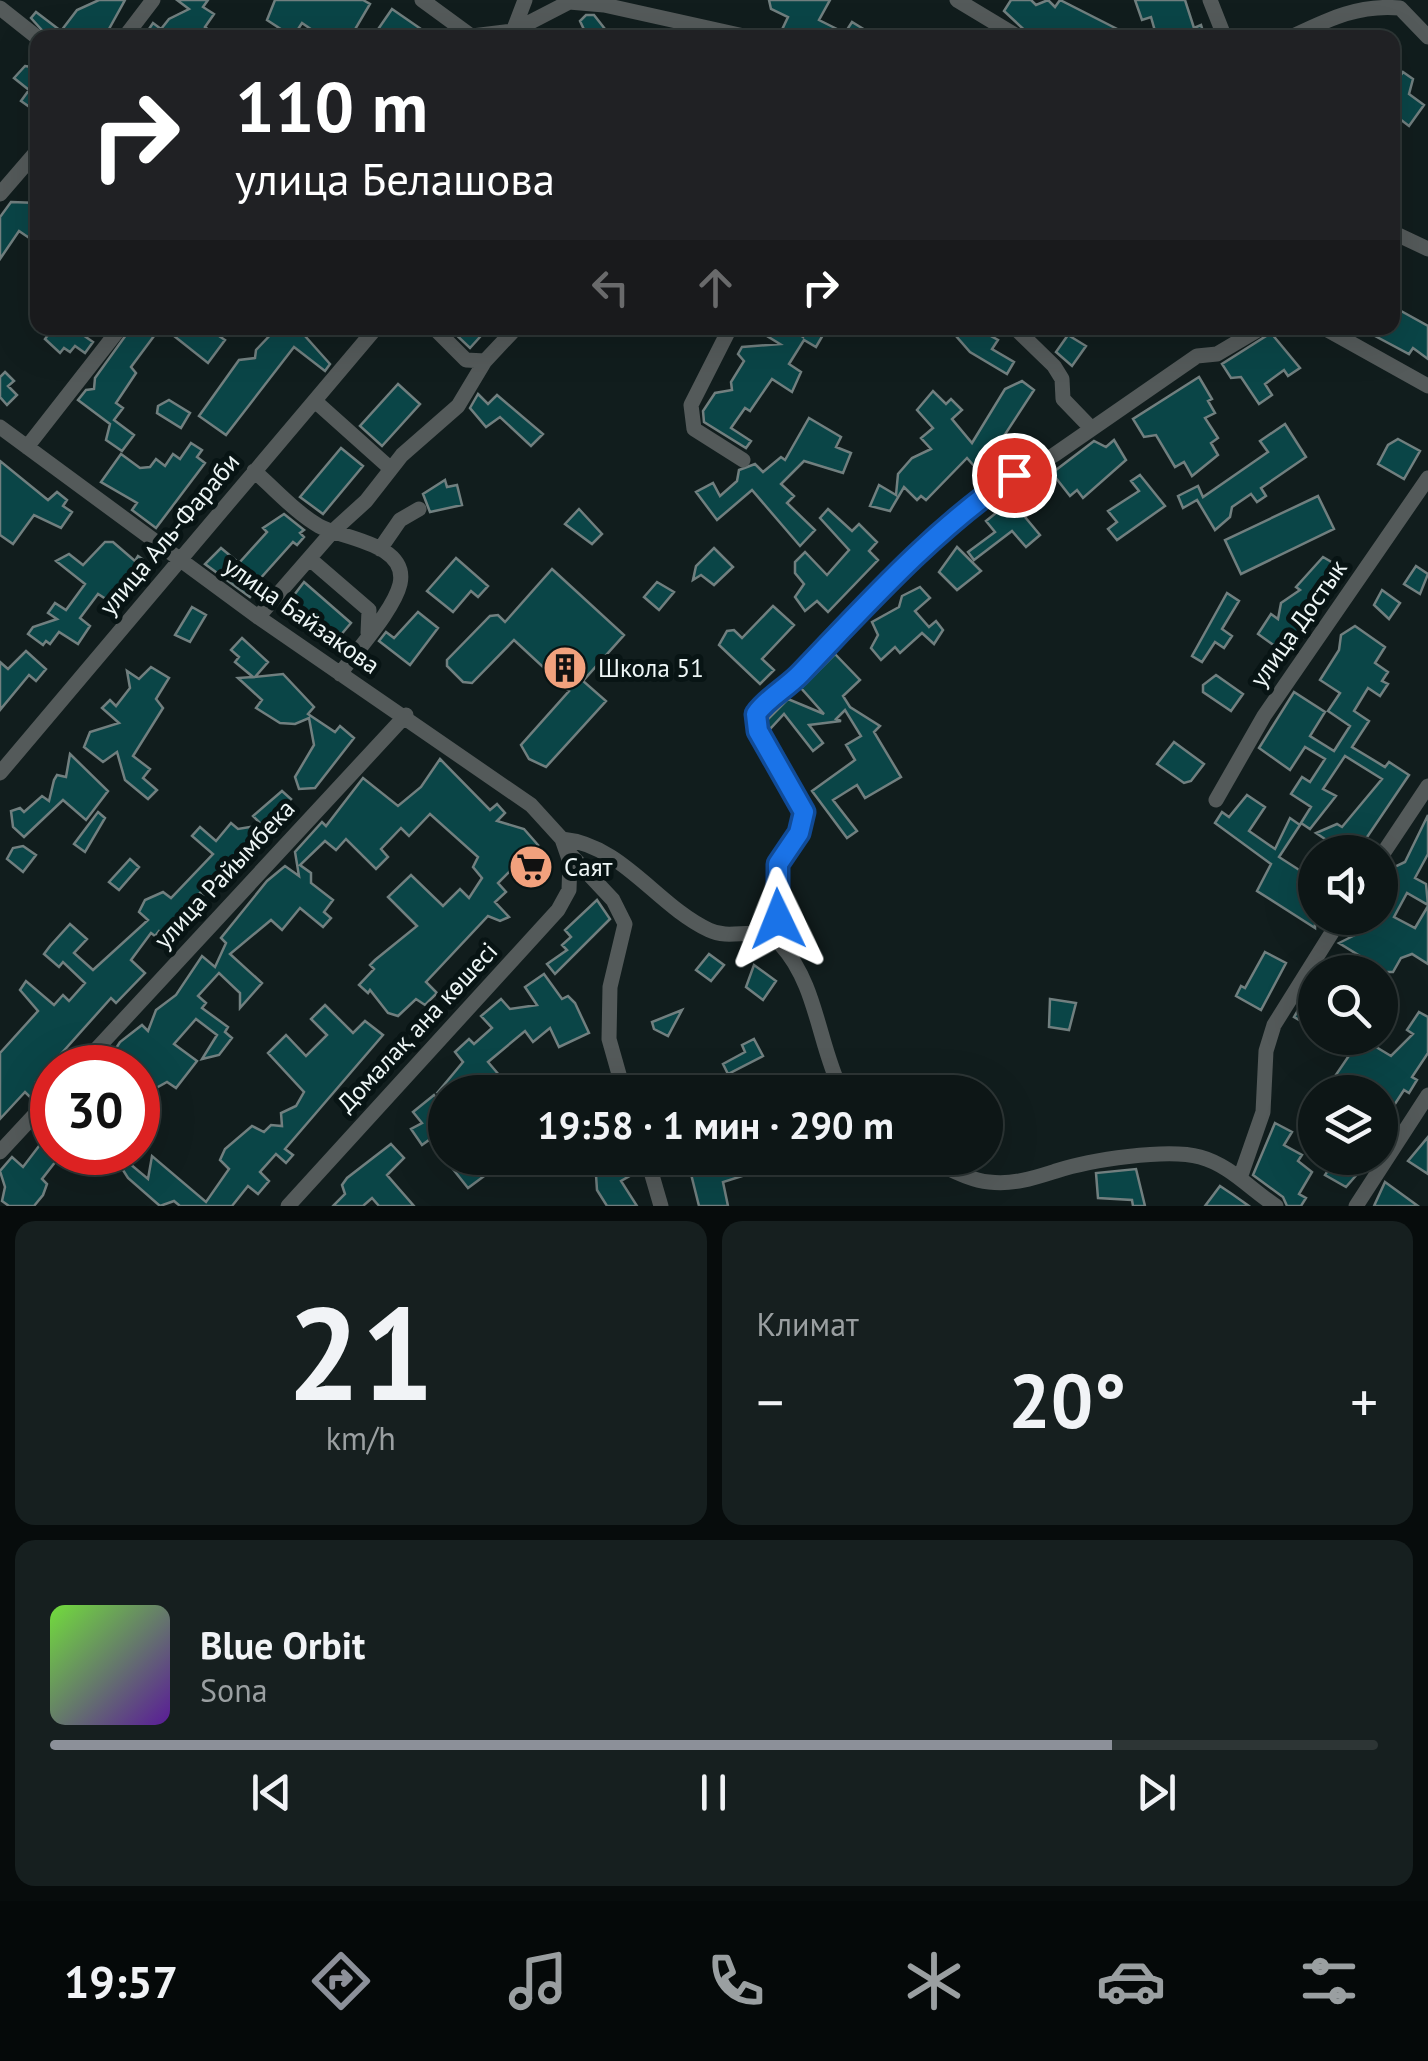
<!DOCTYPE html>
<html lang="ru">
<meta charset="utf-8">
<style>
:root{--surface:#0d1616;--page:#161f1f;--text:#f1f3f6;--muted:#9a9fa1;--line:#2d3535;--accent:#8c9099}
body{margin:0;font-family:"PT Sans",sans-serif;background:var(--page);color:var(--text);height:100vh;display:flex;flex-direction:column;font-size:38px;white-space:nowrap}
*{box-sizing:border-box;margin:0}
p{font-size:32px;color:var(--muted)}
.icon{flex:none;width:55px;height:55px;fill:none;stroke:currentColor;stroke-width:2;stroke-linecap:round;stroke-linejoin:round}
.map{position:relative;height:1206px;overflow:hidden}
.drawer{display:flex;flex-direction:column;gap:15px;padding:15px;background:#070c0c;flex:1}
.drawer>*{flex:none}
.hud{position:absolute;left:30px;top:30px;width:1370px;height:305px;border-radius:20px;box-shadow:0 10px 40px #0002,0 0 0 2px var(--line);background:#202124;color:#fff;overflow:hidden}
.controls{position:absolute;left:1298px;top:835px;display:grid;gap:20px}
.controls a{display:grid;place-items:center;width:100px;height:100px;border-radius:50%;background:var(--surface);box-shadow:0 10px 40px #0002,0 0 0 2px var(--line);font-size:50px}
.speed{position:absolute;left:30px;top:1045px;display:flex;gap:20px;font-size:50px;font-weight:700;text-align:center}
.speed>*{display:grid;place-content:center;width:130px;height:130px;border-radius:50%;background:var(--surface);box-shadow:0 10px 40px #0002,0 0 0 2px var(--line);line-height:1}
.speed .limit{border:15px solid #d22;background:#fff;color:#111}
.pin{position:absolute;display:grid;place-items:center;width:85px;height:85px;color:#fff;margin:-42px;border:5px solid #fff;border-radius:50%;box-shadow:0 2px 10px #0007}
.me{position:absolute;width:110px;margin:-55px;rotate:358deg;stroke-linejoin:round;filter:drop-shadow(0 0 8px #0008)}
.turn{display:flex;align-items:center;gap:35px;height:210px;padding:0 40px;font-size:45px}
.turn .icon{width:130px;height:130px;stroke-width:2.5}
.turn b{display:block;font-size:70px;line-height:85px}
.lanes{display:flex;align-items:center;height:95px;padding:0 40px;background:#0003;justify-content:center;gap:50px;direction:ltr}
.lanes .off{opacity:.35}
.big{font-size:75px;font-weight:700;line-height:1.1}
.drawer .tile{flex:1;display:flex;flex-direction:column;justify-content:center;gap:15px;min-width:0;padding:0 35px;border-radius:20px;background:var(--page)}
.drawer .dial{align-items:center;gap:0}
.dial b{font-size:130px;line-height:1}
.song{display:flex;align-items:center;gap:30px}
.cover{width:120px;height:120px;border-radius:15px;background:linear-gradient(135deg,hsl(100 70% 55%),hsl(270 70% 35%))}
.played{height:10px;border-radius:5px;background:linear-gradient(90deg,var(--accent) 80%,var(--line) 80%)}
.keys{display:flex;justify-content:space-around;direction:ltr}
.heat{display:flex;justify-content:space-between;align-items:center;font-size:55px;direction:ltr}
.drawer .tiles{flex:1;display:grid;gap:15px;grid-template-columns:1fr 1fr}
.tile:last-child{grid-column:span 2}
.trip{position:absolute;left:428px;top:1075px;width:575px;height:100px;border-radius:50px;background:var(--surface);box-shadow:0 10px 40px #0002,0 0 0 2px var(--line);font-weight:700;line-height:100px;text-align:center}
.tab-bar{display:flex;height:160px;justify-content:space-around;align-items:center;background:#050909;color:var(--muted)}
.tab-bar .icon{width:70px;height:70px}
.tab-bar .active{color:var(--accent)}
.tab-bar b{font-size:45px;color:var(--text)}
.map>svg:first-child{display:block}
.building{fill:#0a4547;stroke:#717f7f;stroke-width:2.5}
.lines{fill:none;stroke-linecap:round;stroke-linejoin:round}
.minor{stroke:#545a5a;stroke-width:15}
.route-casing{stroke:#114b97;stroke-width:25}
.route{stroke:#1a73e8;stroke-width:18}
.labels{text-anchor:middle;stroke-width:10;stroke-linejoin:round;paint-order:stroke}
.street-label{font-size:25px;fill:#eef6f6;stroke:#081414}
.poi-label{font-size:25px;fill:#eef6f6;stroke:#081414;text-anchor:start}
</style>
<div class="map">
<svg width="1428" height="1206" viewBox="0 0 1428 1206">
<rect width="100%" height="100%" fill="#111d1d"/>
<path class="building" d="M99,0H125L104,38H49L31,18L36,12L61,31L77,10Z
M177,0H208L203,7L214,14L205,27L219,38H201L194,32L190,38H143L153,23L161,29L169,19L189,9Z
M275,0H363L370,4L350,38L318,34L302,23L293,37L267,20Z
M769,0H830L819,20L845,33L852,22L878,38H778L788,17L771,9Z
M1011,0H1031L1036,5L1048,0L1055,7L1060,0L1135,38H1033L1004,11Z
M1135,0H1185L1194,28L1201,25L1205,38H1192L1190,32L1157,38L1151,17L1142,20Z
M392,9L434,38H372Z
M586,15H594L612,38H588L580,21Z
M25,66L38,68V100L31,108L21,101L29,90L14,78Z
M1403,72L1413,79L1409,94L1424,105L1409,126L1392,113V75L1398,79Z
M11,202L38,203V244L19,231L0,259V217Z
M1392,306L1428,326V359L1413,348L1409,354L1360,328H1392Z
M53,328H73L93,342L85,353L75,346L70,352L64,348L60,353L45,339Z
M131,328H160L131,367L136,373L116,403L123,408L114,420L134,435L122,451L106,440L110,424L78,400L86,390L94,389L95,378Z
M164,328H207L225,340L208,363Z
M277,328H311L305,336L330,364L325,371L294,347L226,435L199,416L239,360L255,358L256,350Z
M449,328H488L470,348Z
M754,328H790L803,337L809,328H827L816,347L804,340L789,364L801,372L792,392L772,379L750,411L745,408L731,428L751,441L746,448L704,422L703,411L715,393L732,390L731,382L744,361L738,354L742,347L780,344Z
M949,328H976L998,340L992,349L1014,362L1007,374L970,352Z
M1271,333L1300,368L1288,376L1284,370L1265,384L1272,395L1259,404L1241,377L1231,378L1222,364Z
M1068,335L1086,346L1072,366L1056,352Z
M5,372L14,381L8,386L17,395L7,405L0,397V377Z
M1199,377L1212,399L1208,401L1215,413L1205,418L1218,438L1211,443L1218,455L1192,476L1184,462L1175,467L1156,435L1144,437L1133,419Z
M1022,381L1034,390L987,462L992,468L983,476L967,458L926,500L921,496L917,500L904,487L890,511L870,506L879,485L896,495L898,474L912,458L931,449L921,438L933,428L917,410L933,391L946,404L951,399L962,410L952,419L972,443L1005,389Z
M398,384L420,404L382,446L360,426Z
M478,394L488,404L497,395L543,434L531,446L500,417L486,427L470,408Z
M169,400L190,413L181,428L157,413L158,406Z
M809,418L841,437L836,447L851,453L843,473L804,461L781,484L794,496L787,503L815,530L800,546L752,490L717,520L696,492L713,483L720,496L737,481L739,470L755,464L763,472L781,457L785,460Z
M1285,424L1306,457L1261,488L1266,496L1257,502L1251,494L1232,507L1230,517L1215,530L1197,500L1183,508L1178,496L1198,486L1203,497L1268,452L1260,441Z
M1398,439L1420,451L1404,479L1378,464L1388,445Z
M1114,440L1126,460L1083,498L1077,490L1070,496L1052,473L1094,441L1106,447Z
M191,443L202,450L197,457L205,463L156,528L132,510L137,503L101,482L121,454L140,468L150,467L156,459L165,466L173,454L180,459Z
M341,448L363,466L323,514L300,497Z
M0,461L48,500L57,492L67,500L63,506L72,512L61,528L34,515L13,544L0,535Z
M1140,475L1165,506L1117,540L1108,529L1117,522L1108,511L1139,491L1131,481Z
M445,480L447,487L457,485L462,505L430,512L423,494Z
M1022,486L1038,507L1025,517L1040,535L1026,547L1012,531L974,560L968,552L995,532L986,521L1001,509L1008,495Z
M1318,496L1334,529L1241,574L1225,540Z
M579,509L602,534L592,544L565,524Z
M828,509L852,531L859,524L877,542L869,551L878,560L828,612L817,601L805,611L795,597L804,584L795,573V562L805,552L827,575L849,550L820,518Z
M284,514L304,530L300,533L304,537L297,545L293,542L259,580L262,583L250,597L205,564L221,548L239,563L267,532L263,528Z
M105,542H113L135,561L138,556L148,563L126,589L120,585L109,601L98,594L80,618L90,626L78,644L59,632L50,644L46,641L43,645L28,634L33,627L57,619L48,613L55,603L66,610L85,584L56,561L69,554L83,565Z
M957,547L981,571L957,590L939,572Z
M714,548L733,567L714,585L701,575L693,580L696,566Z
M1323,557L1340,567L1298,631L1304,635L1292,653L1286,654L1258,634L1271,614L1278,619L1281,603L1300,590L1296,587Z
M456,558L488,586L478,597L471,591L453,612L427,591Z
M1416,566L1428,574L1420,594L1404,584Z
M552,569L624,635L583,681L606,701L546,767L529,759L521,745L569,691L514,640L472,683L463,682L447,666V660L490,616L498,615L505,622Z
M304,582L351,623L334,643L288,603Z
M657,582L674,592L659,610L644,597Z
M920,587L930,598L915,611L929,627L936,621L943,630L934,644L922,633L900,653L895,647L881,660L871,648L878,635L872,622L899,607L902,596Z
M1382,590L1400,603L1389,619L1374,605Z
M1227,593L1239,601L1222,629L1232,636L1224,648L1215,642L1202,662L1192,656Z
M773,606L794,625L762,659L774,670L760,684L719,645L727,631L734,630L742,638Z
M192,607L206,615L190,642L175,635Z
M418,612L438,628L410,665L379,641L386,632L394,638Z
M1355,626L1385,647L1375,663L1388,672L1382,681L1388,684L1380,696L1368,688L1354,711L1369,721L1352,747L1385,767L1389,762L1409,775L1357,852L1336,843L1330,852H1317L1325,839L1316,833L1337,824L1342,827L1382,779L1345,756L1323,789L1336,796L1310,829L1301,823L1311,807L1291,794L1302,777L1310,782L1325,759L1305,747L1290,770L1259,748L1294,692L1325,712L1310,736L1334,751L1350,726L1328,711L1340,693L1320,680L1339,650L1341,635Z
M242,638L268,662L255,677L283,674L314,707L308,714L335,732L340,726L354,738L315,788L299,789L295,777L314,745L309,718L295,724L280,723L256,708L262,700L238,678L253,677L235,662L239,657L231,650Z
M26,651L46,669L36,681L29,675L0,710V662L8,669Z
M835,654L860,680L843,696L850,707L880,726L874,732L901,777L865,798L857,785L833,800L857,831L847,838L812,791L855,760L846,745L861,736L845,710L836,719L841,721L809,725L823,743L813,751L784,714L770,729L766,721L788,699L824,714L801,688Z
M151,667L169,678L156,699L163,708L133,756L150,769L143,778L157,790L148,799L125,780L117,752L103,762L84,747L90,732L119,723L102,708L110,700L116,706L130,688L127,671L139,679Z
M1216,675L1243,694L1231,711L1203,692V685Z
M1174,742L1204,764L1191,781L1184,783L1157,764Z
M70,754L108,791L86,820L63,800L24,837L13,827L11,811L20,808L24,812L42,796L49,801L54,780L57,775L66,777Z
M440,759L490,810L497,804L505,813L497,821L524,829L538,845L532,850L545,867L526,883L513,868L498,883L506,892L495,902L509,917L500,921L488,916L426,982L437,993L425,1005L416,999L398,1016L388,1013L370,990L368,993L359,985L374,969L370,965L375,960L417,926L388,897L411,875L443,906L460,889L469,898L482,878L473,867L478,857L430,814L409,836L401,828L381,849L388,857L376,869L346,839L336,850L325,841L300,865L311,873V883L333,900L324,912L331,918L323,927L300,908L282,930L271,920L230,954L262,983L240,1008V993L219,973L198,996L206,1003L202,1008L228,1027L225,1032L232,1038L219,1055L202,1059L217,1035L196,1019L174,1044L197,1061L176,1088L167,1082L156,1088L144,1080L138,1088V1068H114L107,1062L120,1042L142,1025L148,1031L156,1010L176,995L202,956L215,967L226,943L221,938L267,881L285,866L299,876L295,852L322,822L326,826L363,778L398,806L421,787Z
M282,791L291,799L264,826L240,862L233,871L227,865L200,893L203,896L178,920L184,925L170,942L159,931L155,936L151,933L131,960L145,973L116,1003L111,998L36,1082L40,1086L30,1097L25,1092L0,1119V1053L38,1011L20,990L26,981L54,1005L63,995L69,1001L85,983L63,962L59,967L44,954L50,946L70,924L87,939L74,953L93,970L148,920L139,912L145,900L163,892L171,898L213,854L192,836L200,827L216,841L231,823L238,829L262,825L253,816Z
M1247,795L1265,807L1249,831L1275,849L1290,818L1300,825L1279,857L1304,873L1298,882L1315,894V928L1257,891L1271,864L1215,823L1222,812L1229,817Z
M98,812L105,818L85,852L74,844Z
M1428,815V854L1415,878L1426,884L1428,905L1407,893L1394,917L1415,928L1428,906V964L1412,954L1401,958L1393,972H1386L1339,943L1355,935L1357,918H1380V887L1387,883L1390,869L1405,862Z
M23,846L36,855L23,872L7,859L13,848Z
M130,859L139,867L119,890L109,882Z
M597,900L610,919L555,974L547,964L567,950L562,945L571,937L565,930Z
M1265,952L1286,963L1261,1010L1236,996L1241,986L1245,988Z
M709,954L724,965L711,981L696,970Z
M754,965L776,981L763,1000L746,987Z
M544,974L562,999L568,996L575,1003L589,1033L559,1047L550,1028L533,1042L525,1031L488,1062L500,1076L481,1092H438L463,1062L455,1052L469,1039L474,1044L492,1028L481,1016L501,999L510,1009L537,1005L525,987Z
M1315,981V1029L1294,1017Z
M1050,999L1076,1003L1069,1030L1049,1027Z
M325,1005L353,1033L365,1021L383,1035L285,1149L293,1155L286,1163L276,1154L260,1172L269,1181L258,1194L248,1186L232,1206H180L174,1201L160,1206L128,1178L123,1170L129,1163L148,1179L152,1156L206,1202L229,1169L220,1160L225,1149L252,1126L264,1132L271,1125L282,1126L281,1113L296,1106L304,1092L268,1053L286,1035L306,1056L327,1035L311,1019Z
M682,1010L668,1036L654,1029L652,1022Z
M1419,1012L1428,1017V1053L1412,1077L1417,1080L1409,1093L1404,1090L1380,1127V1092H1336L1329,1085L1361,1038L1391,1056L1413,1034L1407,1030Z
M754,1039L763,1056L728,1074L723,1064L745,1052L742,1045Z
M568,1075L578,1092H539Z
M711,1075L719,1092H670Z
M434,1095L445,1108V1158H493L499,1165L468,1188L433,1144L429,1140L422,1145L411,1129L422,1123L413,1112Z
M1275,1123L1292,1132L1284,1145L1302,1155L1298,1161L1312,1172L1299,1194L1306,1198L1301,1206H1287L1283,1197L1253,1175Z
M52,1129V1152H63L42,1179L47,1184L43,1195L34,1206H9L2,1201L5,1187L0,1171L12,1157L23,1167Z
M1428,1137V1174L1408,1161Z
M391,1144L404,1158L387,1175L414,1206H379L372,1198L363,1206H333L345,1194L342,1185L347,1178Z
M587,1158H626L635,1173L621,1181L637,1206H607L597,1190L596,1175Z
M687,1158H722L726,1172L752,1164L754,1158L793,1160L723,1182L728,1206H699Z
M1336,1158H1361L1354,1170L1359,1172L1346,1187L1325,1175Z
M1136,1169L1145,1206H1133L1132,1200L1098,1198L1096,1173Z
M1385,1182L1418,1206H1374Z
M1220,1186L1232,1194L1249,1206H1205Z"/>
<g class="lines">
<path class="minor" d="M422,0L474,38
M957,0L1020,38
M1210,0L1225,38
M569,2L604,5L753,38
M0,8L38,38
M512,34L525,0
M472,36L513,31L573,0
M124,38L153,0
M1289,38C1327,20 1358,4 1400,8L1428,37
M0,194L38,150
M1392,232L1428,249
M434,328L466,360L485,361
M730,328L691,405L694,429L743,460
M1015,328L1054,366L1062,379L1063,399L1090,427
M1324,328L1428,386
M315,401L391,469
M0,427L258,617L531,805L562,839L570,862L569,890L558,910L288,1206
M27,447L120,328
M254,471C275,489 295,512 319,526C340,538 409,543 400,584C394,610 356,651 340,674
M380,549L400,520L419,509
M311,560L369,610L368,633
M258,617L333,531L366,501L402,455L458,406L485,361L516,328
M0,773L376,328
M1216,800L1264,716L1428,478
M562,839C623,845 656,905 709,930C734,942 759,922 781,945C817,984 819,1047 842,1092
M568,852L613,900L625,924L610,987L609,1039L624,1092
M1380,858L1428,786
M775,940L778,864L804,821L797,796L758,731L754,721L759,709L796,678L892,577L979,498L1054,455L1197,356L1217,354L1261,328
M79,1068L406,715
M0,1152L52,1096
M647,1158L661,1206
M925,1158C945,1166 967,1180 989,1182C1013,1185 1034,1178 1056,1171C1090,1160 1167,1148 1200,1157C1230,1165 1251,1190 1276,1206
M1240,1178L1263,1112L1266,1051L1274,1025L1341,918
M1356,1206L1428,1095"/>
</g>
<g class="lines">
<defs>
<path id="route" d="M778,919V864L799,833L804,812L758,731L756,714C767,698 787,688 801,673C868,603 933,530 1014,475"/>
</defs>
<use href="#route" class="route-casing"/>
<use href="#route" class="route"/>
</g>
<defs>
<symbol id="building-disc" viewBox="-11 -11 22 22"><circle r="9.5" fill="#f1a17d" stroke="#081414"/><path d="M-4-6H4V6H1V3H-1V6H-4ZM-2.5-4.3h1.7v1.8h-1.7ZM.8-4.3h1.7v1.8H.8ZM-2.5-1h1.7V.8h-1.7ZM.8-1h1.7V.8H.8Z" fill="#111"/></symbol>
<symbol id="supermarket-disc" viewBox="-11 -11 22 22"><circle r="9.5" fill="#f1a17d" stroke="#081414"/><path d="M-6-5.5h2.5l.6 2H6L4.5 2H-2.5L-4.4-4H-6ZM-1.5 3.2a1.3 1.3 0 1 0 .1 0ZM3 3.2a1.3 1.3 0 1 0 .1 0Z" fill="#111"/></symbol>
</defs>
<g fill-rule="evenodd">
<use href="#building-disc" x="540" y="643" width="50" height="50"/>
<use href="#supermarket-disc" x="506" y="842" width="50" height="50"/>
</g>
<g class="labels">
<g class="street-label">
<text transform="translate(169 534) rotate(-50)" y="9">улица Аль-Фараби</text>
<text transform="translate(302 615) rotate(35)" y="9">улица Байзакова</text>
<text transform="translate(1298 623) rotate(-55)" y="9">улица Достык</text>
<text transform="translate(224 874) rotate(-47)" y="9">улица Райымбека</text>
<text transform="translate(417 1027) rotate(-47)" y="9">Домалақ ана көшесі</text>
</g>
<g class="poi-label">
<text x="598" y="677">Школа 51</text>
<text x="564" y="876">Саят</text>
</g>
</g>
</svg>
<div class="controls">
<a><svg class="icon" aria-label="sound" viewBox="0 0 24 24"><path d="M4 9h4l5-4v14l-5-4H4zM17 9q2 3 0 6"/></svg></a>
<a><svg class="icon" aria-label="search" viewBox="0 0 24 24"><circle cx="10" cy="10" r="6"/><path d="M15 15l6 6"/></svg></a>
<a><svg class="icon" aria-label="layers" viewBox="0 0 24 24"><path d="M12 4l9 5-9 5-9-5zM3 14l9 5 9-5"/></svg></a>
</div>
<div class="speed"><div class="limit">30</div></div>
<div class="pin" style="left:1014px;top:475px;background:#d93025"><svg class="icon" aria-label="arrive" viewBox="0 0 24 24"><path d="M6 21V4h12l-3 4 3 4H6"/></svg></div>
<svg class="me" style="left:778px;top:919px" viewBox="-20 -20 40 40"><path d="M0-17L14 15 0 8-14 15z" fill="#1a73e8" stroke="#fff" stroke-width="4"/></svg>
<div class="trip">19:58 · 1 мин · 290 m</div>
<div class="hud">
<div class="turn"><svg class="icon" aria-label="right" viewBox="0 0 24 24"><path d="M7 20v-9h11M14 6l5 5-5 5"/></svg><div><b>110 m</b>улица Белашова</div></div>
<div class="lanes"><svg class="icon off" aria-label="left" viewBox="0 0 24 24"><path d="M17 20v-9H6M10 6l-5 5 5 5"/></svg><svg class="icon off" aria-label="ahead" viewBox="0 0 24 24"><path d="M12 20V5M6 11l6-6 6 6"/></svg><svg class="icon" aria-label="right" viewBox="0 0 24 24"><path d="M7 20v-9h11M14 6l5 5-5 5"/></svg></div>
</div>
</div>
<section class="drawer">
<div class="tiles">
<div class="tile dial"><b>21</b><p>km/h</p></div>
<div class="tile"><p>Климат</p>
<div class="heat"><a>−</a><b class="big">20°</b><a>+</a></div>
</div>
<div class="tile">
<div class="song"><i class="cover"></i><div><b>Blue Orbit</b><p>Sona</p></div></div>
<div class="played"></div>
<div class="keys"><svg class="icon" aria-label="previous" viewBox="0 0 24 24"><path d="M18 5L8 12l10 7zM5 5v14"/></svg><svg class="icon" aria-label="pause" viewBox="0 0 24 24"><path d="M8 5v14M16 5v14"/></svg><svg class="icon" aria-label="next" viewBox="0 0 24 24"><path d="M6 5l10 7-10 7zM19 5v14"/></svg></div>
</div>
</div>
</section>
<nav class="tab-bar">
<b>19:57</b>
<svg class="icon active" aria-label="directions" viewBox="0 0 24 24"><path d="M12 3l9 9-9 9-9-9zM9 14v-3h6M13 9l2 2-2 2"/></svg>
<svg class="icon" aria-label="music" viewBox="0 0 24 24"><path d="M9 18V5l10-2v13"/><circle cx="6" cy="18" r="3"/><circle cx="16" cy="16" r="3"/></svg>
<svg class="icon" aria-label="phone" viewBox="0 0 24 24"><path d="M5 4h4l2 5-3 2q2 4 5 5l2-3 5 2v4C11 20 4 13 5 4z"/></svg>
<svg class="icon" aria-label="climate" viewBox="0 0 24 24"><path d="M12 3v18M4 7l16 10M4 17L20 7"/></svg>
<svg class="icon" aria-label="car" viewBox="0 0 24 24"><path d="M5 17H2v-5l4-1 3-4h7l3 4 3 1v5h-3M9 17h6M6 11h13"/><circle cx="7" cy="17" r="2"/><circle cx="17" cy="17" r="2"/></svg>
<svg class="icon" aria-label="filters" viewBox="0 0 24 24"><path d="M4 7h16M4 17h16"/><circle cx="9" cy="7" r="2"/><circle cx="15" cy="17" r="2"/></svg>
</nav>
